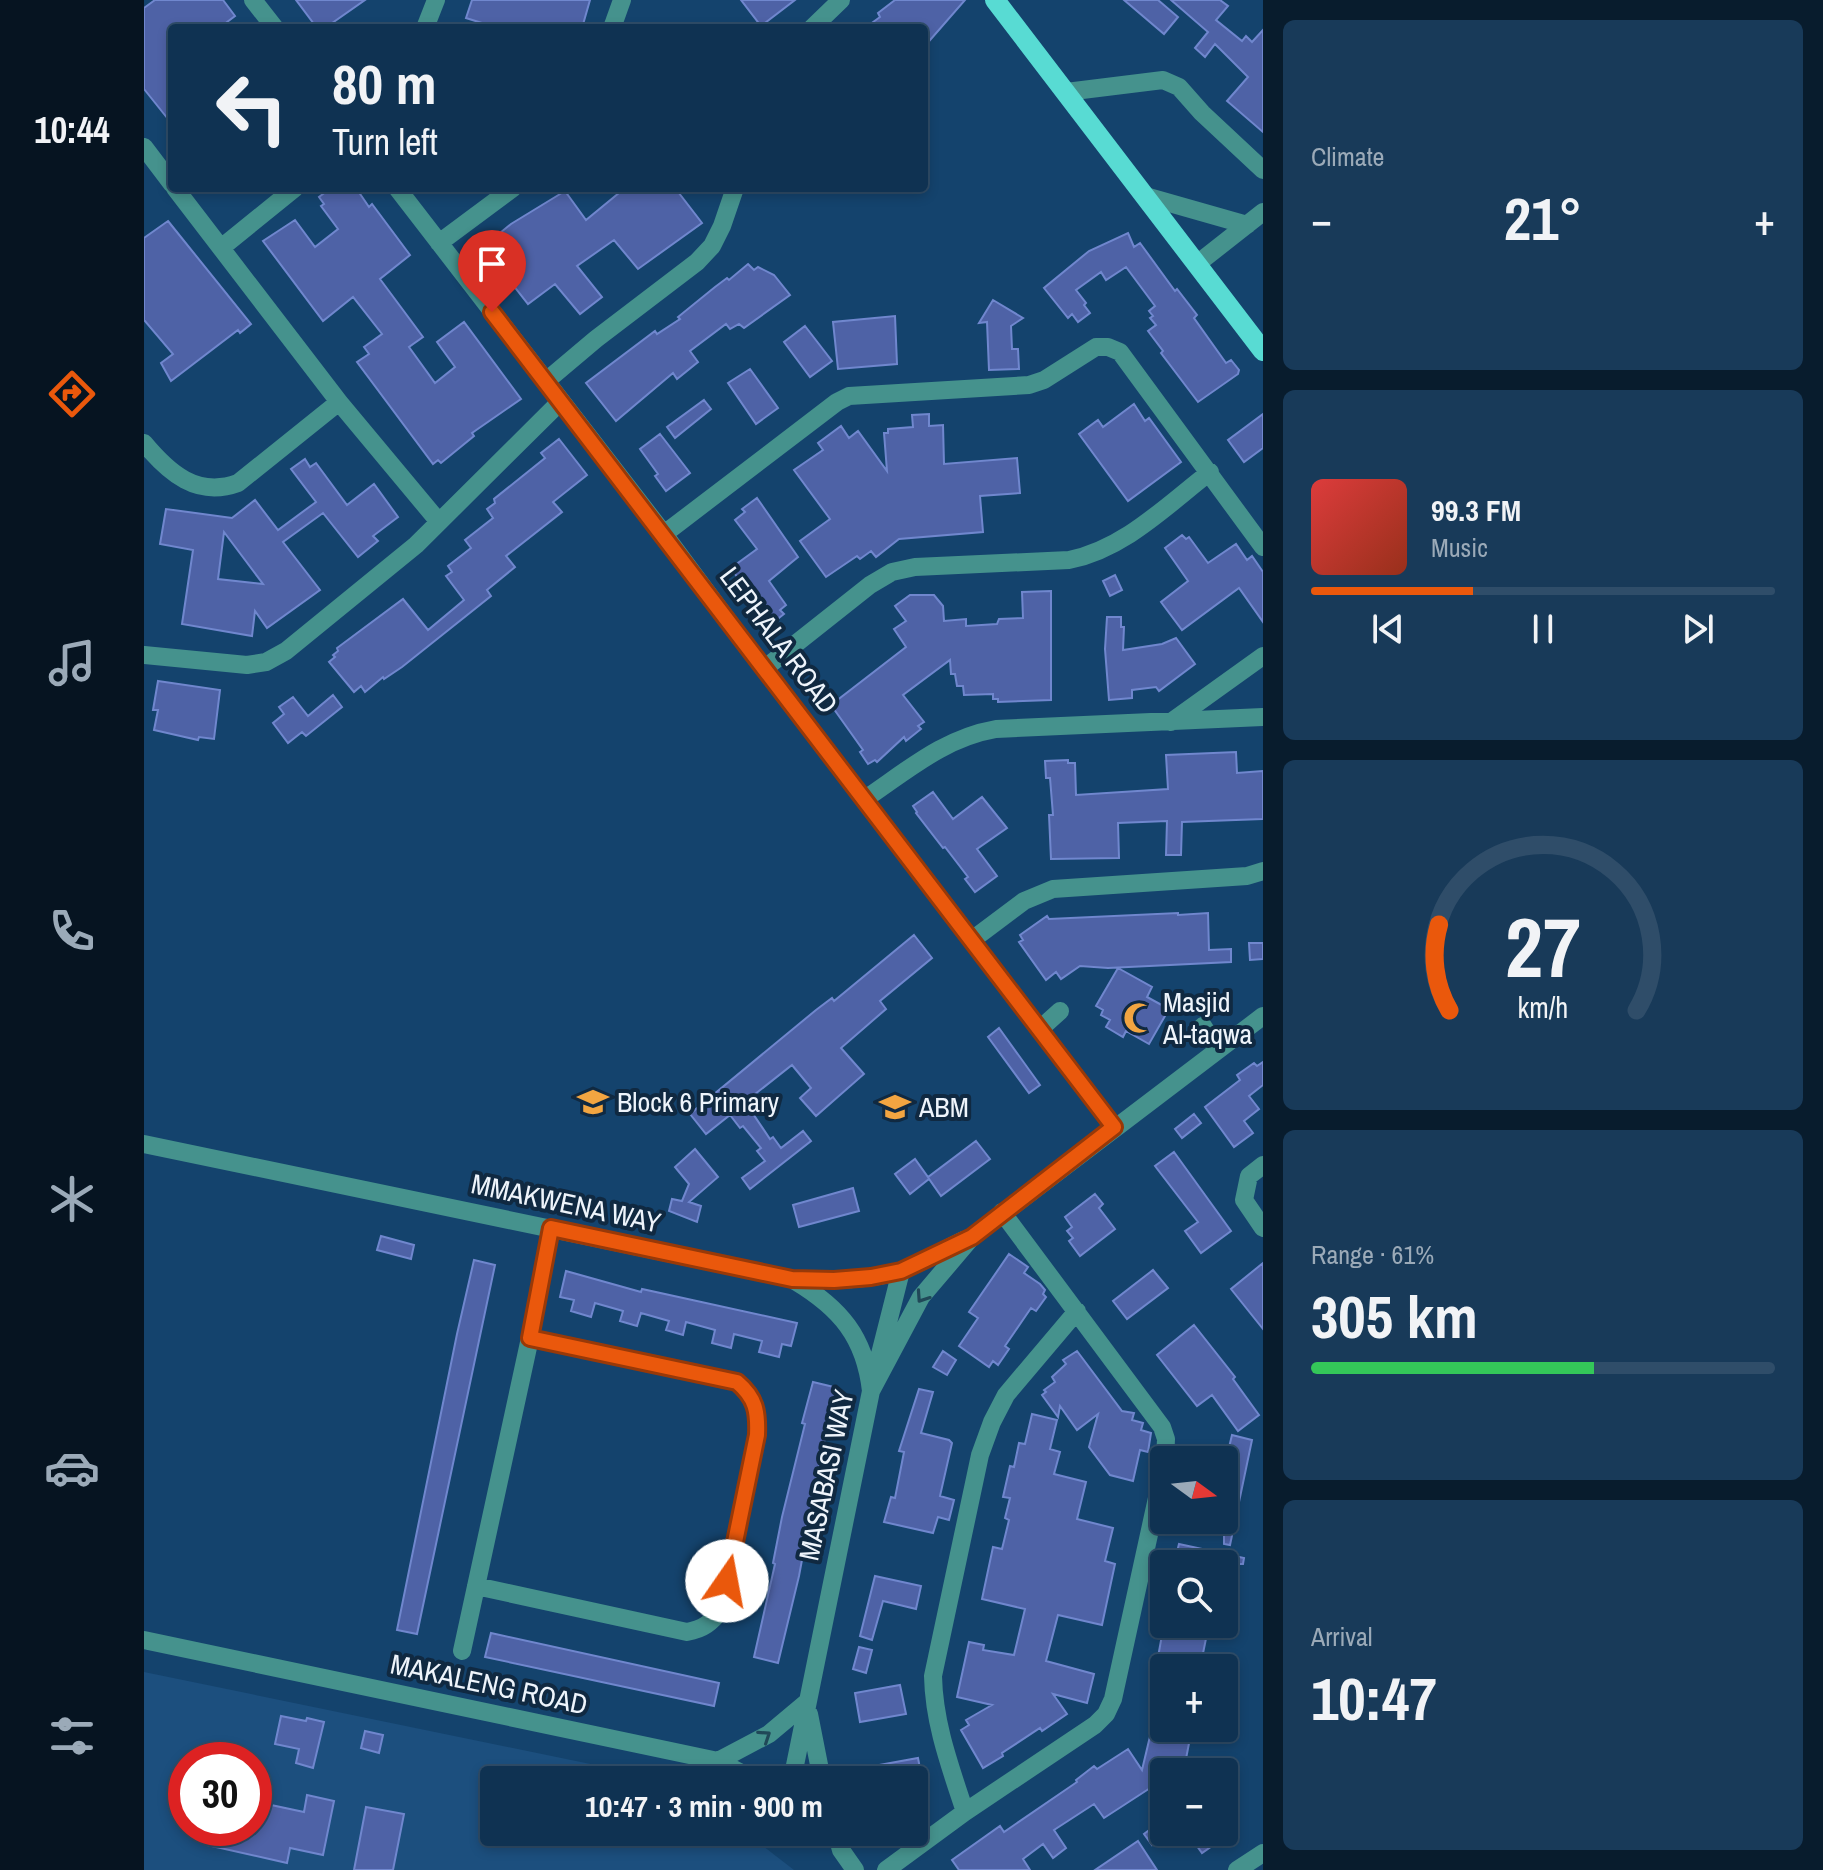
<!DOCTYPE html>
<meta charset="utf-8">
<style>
:root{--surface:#0f3252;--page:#183a59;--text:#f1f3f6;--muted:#9baab8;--line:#2f4d69;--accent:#ea580c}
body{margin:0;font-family:"Archivo Narrow",sans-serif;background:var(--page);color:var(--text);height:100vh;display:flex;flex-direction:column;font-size:30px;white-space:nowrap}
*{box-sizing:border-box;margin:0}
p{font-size:26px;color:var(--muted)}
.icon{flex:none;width:44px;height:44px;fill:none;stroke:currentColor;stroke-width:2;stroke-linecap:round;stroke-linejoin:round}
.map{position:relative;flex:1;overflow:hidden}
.drawer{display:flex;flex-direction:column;gap:20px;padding:20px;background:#081c2d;width:560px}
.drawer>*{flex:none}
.top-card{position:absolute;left:24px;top:24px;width:760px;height:168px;border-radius:8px;box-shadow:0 4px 12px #0003,0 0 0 2px var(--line);background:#0f3252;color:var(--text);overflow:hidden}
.needle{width:52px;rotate:105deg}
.buttons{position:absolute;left:1006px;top:1446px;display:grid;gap:16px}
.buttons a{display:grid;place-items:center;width:88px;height:88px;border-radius:8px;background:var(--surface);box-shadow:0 4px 12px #0003,0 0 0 2px var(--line);font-size:40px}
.speed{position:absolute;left:24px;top:1742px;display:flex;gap:16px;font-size:40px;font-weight:700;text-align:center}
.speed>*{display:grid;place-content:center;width:104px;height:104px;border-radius:50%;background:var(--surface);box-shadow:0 4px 12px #0003,0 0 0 2px var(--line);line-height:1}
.speed .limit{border:12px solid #d22;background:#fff;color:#111}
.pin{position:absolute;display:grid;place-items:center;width:68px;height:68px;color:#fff;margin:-82px -34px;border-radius:50% 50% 50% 0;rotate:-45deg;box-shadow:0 0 8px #0007}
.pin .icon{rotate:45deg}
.me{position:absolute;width:88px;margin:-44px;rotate:12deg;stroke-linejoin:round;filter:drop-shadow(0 0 6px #0008)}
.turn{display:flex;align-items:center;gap:28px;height:168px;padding:0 32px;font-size:36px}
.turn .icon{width:104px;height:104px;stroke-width:2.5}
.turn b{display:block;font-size:56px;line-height:68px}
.big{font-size:60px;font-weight:700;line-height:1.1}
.drawer .card{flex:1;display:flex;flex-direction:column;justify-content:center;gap:12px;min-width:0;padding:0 28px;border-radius:12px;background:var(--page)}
.drawer .dial{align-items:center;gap:0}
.dial svg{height:208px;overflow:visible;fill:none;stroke:var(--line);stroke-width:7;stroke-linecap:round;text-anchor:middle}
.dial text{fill:var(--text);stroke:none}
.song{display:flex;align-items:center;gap:24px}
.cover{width:96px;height:96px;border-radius:12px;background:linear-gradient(135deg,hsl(0 70% 55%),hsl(10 70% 35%))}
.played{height:8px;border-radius:4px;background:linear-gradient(90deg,var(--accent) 35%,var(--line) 35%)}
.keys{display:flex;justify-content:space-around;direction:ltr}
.heat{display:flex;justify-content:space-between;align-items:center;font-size:44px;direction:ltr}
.charge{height:12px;border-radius:6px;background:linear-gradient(90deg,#34c759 61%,var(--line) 0)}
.trip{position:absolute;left:336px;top:1766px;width:448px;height:80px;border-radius:8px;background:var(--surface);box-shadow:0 4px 12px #0003,0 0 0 2px var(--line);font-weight:700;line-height:80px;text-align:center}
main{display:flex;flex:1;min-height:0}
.tab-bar{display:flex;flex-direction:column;width:144px;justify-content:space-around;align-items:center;background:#061421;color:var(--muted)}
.tab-bar .icon{width:56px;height:56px}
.tab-bar .current{color:var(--accent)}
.tab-bar b{font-size:36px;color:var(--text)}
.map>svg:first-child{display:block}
.built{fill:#1c4f7e;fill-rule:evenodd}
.building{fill:#4e62a6;stroke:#7087ce;stroke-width:2;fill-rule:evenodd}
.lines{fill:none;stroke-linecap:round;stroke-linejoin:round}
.minor{stroke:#45928d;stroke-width:18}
.major{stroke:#58dbd3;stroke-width:20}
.oneway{stroke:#204858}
.route-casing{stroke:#983908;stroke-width:20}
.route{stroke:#ea580c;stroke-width:14}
.labels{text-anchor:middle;stroke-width:8;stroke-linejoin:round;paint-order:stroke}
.street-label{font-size:28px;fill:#eef4fb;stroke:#102941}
.poi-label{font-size:28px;fill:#eef4fb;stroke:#102941;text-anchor:start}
</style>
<main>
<nav class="tab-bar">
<b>10:44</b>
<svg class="icon current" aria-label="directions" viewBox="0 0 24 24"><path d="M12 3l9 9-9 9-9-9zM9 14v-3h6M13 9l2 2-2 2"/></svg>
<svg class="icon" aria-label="music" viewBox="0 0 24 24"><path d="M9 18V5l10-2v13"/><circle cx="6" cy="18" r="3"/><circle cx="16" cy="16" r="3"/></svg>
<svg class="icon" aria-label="phone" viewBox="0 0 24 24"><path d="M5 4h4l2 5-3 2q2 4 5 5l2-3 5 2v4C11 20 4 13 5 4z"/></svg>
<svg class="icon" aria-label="climate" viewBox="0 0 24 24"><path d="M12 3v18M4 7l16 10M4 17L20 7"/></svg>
<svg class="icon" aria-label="car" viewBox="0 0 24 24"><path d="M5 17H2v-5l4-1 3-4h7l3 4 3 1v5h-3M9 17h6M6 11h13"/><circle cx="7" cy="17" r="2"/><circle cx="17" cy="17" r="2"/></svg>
<svg class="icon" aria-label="filters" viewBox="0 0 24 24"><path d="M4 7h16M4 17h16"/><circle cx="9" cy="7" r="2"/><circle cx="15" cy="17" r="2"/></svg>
</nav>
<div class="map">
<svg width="1119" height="1870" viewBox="0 0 1119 1870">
<rect width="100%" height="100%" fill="#14436d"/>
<path class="built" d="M0,1672L524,1780H350V1832H601L650,1870H0ZM42,1760H110V1828H42Z"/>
<path class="building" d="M11,0H79L91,16L75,28H28V124L0,89V8Z
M152,0H221L181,28H173Z
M328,0H446L438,28H354L322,18Z
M597,0H651L617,26Z
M751,0H821L780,47V28H721L736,17L734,13Z
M980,0H1014L1034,17L1020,34Z
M1027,0H1076L1084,6L1072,20L1098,41L1102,36L1108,42L1119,30V132L1083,101L1104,77L1071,44L1061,57L1051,48L1064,32Z
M187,188H212L225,207L228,204L266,255L236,279L279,337L265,347L291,383L311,367L293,342L320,322L377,399L328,433L330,436L297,463L294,460L289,464L213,362L225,354L220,347L238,334L209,297L179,321L119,241L151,220L171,247L194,229L177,206L180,204L175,197Z
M481,188H531L558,223L494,269L470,240L433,266L458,297L436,314L411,284L384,304L339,247L367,224L421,191L442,220Z
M24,221L107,324L96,333L94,330L27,381L17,363L29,354L0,320V238Z
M984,233L990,247L996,243L1031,291L1033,289L1053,315L1050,318L1082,363L1087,360L1095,370L1094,374L1054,402L1017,353L1019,351L1004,331L1012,325L1006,318L1009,316L1005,311L1011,306L982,267L962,280L957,272L932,290L942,303L940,305L946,313L934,322L928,314L924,318L900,288L945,251Z
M604,264L610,270L614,267L630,275L646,295L600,328L595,324L586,329L582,324L546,351L554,362L533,379L529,373L472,421L442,383L511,331L513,334L536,319L534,317L571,287L583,278L585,280Z
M849,300L879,318L867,326L868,349H874L875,369L845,370L843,322L835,323Z
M751,316L753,364L694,369L689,322Z
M661,326L688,361L666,377L640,342Z
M606,369L634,408L612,424L584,383Z
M560,400L567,409L531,438L523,427Z
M990,404L1001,421L1005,418L1037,462L984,501L935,434L954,420L959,427Z
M785,414V426L799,425L800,464L873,458L876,493L836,496L839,532L755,539L732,557L727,551L716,559L713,556L682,577L656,541L686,519L650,470L679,450L674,443L697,426L705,438L714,431L743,471L740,433H744V429L769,427L768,415Z
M1119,414V448L1100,462L1084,440Z
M516,434L546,473L522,491L511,476L514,474L496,449Z
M415,439L443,475L409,502L418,512L362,556L371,567L343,590L347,596L258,667L240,679L239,677L221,692L217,686L210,692L185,662L191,657L189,655L194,651L193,648L259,599L284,630L320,600L302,576L308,572L304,566L327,548L321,540L349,518L343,509L351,503L350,499L401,458L397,453Z
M161,459L166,467L172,463L203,505L230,484L254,517L229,536L234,541L214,557L179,513L139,542L176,590L123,628L111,611L108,636L38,624L49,550L16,544L22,509L88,518L111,500L134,530L172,502L147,469ZM80,532L119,584L74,579Z
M613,498L654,557L625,581L642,605L636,610L640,614L626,625L587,568L613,549L591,520L601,512L598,509Z
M1038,535L1042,539L1045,537L1064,563L1092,544L1103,560L1108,556L1119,572V622L1095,588L1038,630L1017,602L1044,581L1021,548Z
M971,575L978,590L966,596L959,581Z
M907,591V700L854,702V699H849V694L820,695L819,686H813L811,674H807L806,660L759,695L780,722L774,726L777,729L762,741L760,737L733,762L731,760L724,764L716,752L719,750L687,705L762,647L750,629L762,621L751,606L766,595H790L799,606L800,621L822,619V626L853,624L855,619L879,618L878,592Z
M963,617H977V627H980L979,650L1018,644L1032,638L1051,664L1015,691L1012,687L988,690V698L965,700L961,649Z
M14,681L76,690L70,739L55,737L54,740L10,730L14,710H9Z
M189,695L198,707L162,736L158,732L144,743L129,723L140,714L135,707L149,697L164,716Z
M1092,752L1093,773L1119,771V819L1038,822L1037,855H1022L1023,821L974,823L975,858L907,859L905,815H909L906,778H902L901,761L924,760V763H931L932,795L1024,789L1022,755Z
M789,792L809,819L838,797L863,828L833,849L853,876L831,892L821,879L824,877L801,847L799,848L772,813L773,812L769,806Z
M1034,913V915L1064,913L1065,950L1087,949V962L964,968L936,966L917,979L912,972L902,980L875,942L879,940L876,935L903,916L905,919Z
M770,935L788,958L736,1001L742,1009L697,1048L720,1074L672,1116L656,1098L667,1088L648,1065L601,1102L626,1139L629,1137L637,1148L659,1131L667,1141L606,1189L598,1178L621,1161L613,1151L617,1148L599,1126L596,1128L586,1115L562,1134L546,1114L672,1010L688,998L690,1001Z
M1105,943H1119V959L1106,960Z
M974,968L1008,987L1003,997L1025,1009L1005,1044L982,1031L979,1037L962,1027L966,1020L957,1015L959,1010L952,1006Z
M855,1028L896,1085L885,1093L844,1037Z
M1119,1062V1085L1105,1096L1115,1109L1100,1121L1109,1133L1090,1147L1061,1107L1096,1080L1093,1075L1110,1063L1113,1066Z
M1050,1114L1057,1123L1038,1138L1031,1129Z
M832,1141L846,1159L797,1196L785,1179L766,1194L751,1174L771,1159L784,1177Z
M551,1149L574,1177L545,1202L557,1206L553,1222L525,1211L528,1199L538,1201L545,1184L531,1167Z
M1030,1152L1087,1231L1057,1253L1041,1231L1054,1222L1011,1166Z
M709,1188L715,1211L655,1227L649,1205Z
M951,1194L959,1204L955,1208L971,1229L936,1256L925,1241L929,1238L923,1231L928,1227L921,1217Z
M237,1236L270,1245L267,1259L233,1250Z
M865,1254L884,1267L880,1273L896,1284L901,1290L899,1294L902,1297L892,1311L887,1308L861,1346L865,1349L854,1365L849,1361L845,1367L815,1346L834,1318L825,1312Z
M330,1260L351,1265L273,1634L253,1630L313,1334Z
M1119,1263V1329L1087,1289Z
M1009,1270L1024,1288L983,1319L969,1301Z
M422,1271L497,1292L498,1289L653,1323L647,1346L638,1344L635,1357L615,1352L618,1341L590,1334L587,1348L568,1343L571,1330L542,1322L539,1335L522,1330L525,1321L497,1313L493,1326L476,1321L479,1311L451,1303L447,1317L427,1311L430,1300L416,1297Z
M1050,1325L1091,1377L1089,1379L1115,1415L1094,1431L1068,1395L1053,1406L1013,1355Z
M799,1351L812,1360L803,1375L789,1367Z
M933,1351L978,1411L990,1413L988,1420L999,1423L997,1430L1007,1433L1004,1452L996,1450L989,1481L966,1475L945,1447L954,1414L933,1430L916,1406L914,1417L898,1395L902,1392L900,1390L911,1382L908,1377L922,1364L919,1360Z
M669,1382L694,1388L682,1434L662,1527L664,1528L655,1576L634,1663L610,1657L631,1564L629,1563L638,1517L661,1424L658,1423Z
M775,1389L789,1392L777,1433L805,1440L808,1443L796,1496L810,1500L805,1520L794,1517L789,1533L740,1522L747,1497L751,1498L760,1452L755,1451Z
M888,1414L913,1420L906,1449L916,1452L910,1474L942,1482L933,1519L969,1528L961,1561L971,1564L958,1625L914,1615L902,1661L950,1674L943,1703L909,1694L923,1714L898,1731L896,1728L858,1753L859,1756L839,1768L817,1730L825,1725L822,1720L848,1705L813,1697L825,1642L840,1645L839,1650L870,1655L881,1609L838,1599L849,1547L858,1549L865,1520L861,1518L866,1498L859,1497L866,1466L870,1467L875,1443L881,1444Z
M1088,1435L1108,1440L1086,1545L1080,1544V1468Z
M1035,1544L1100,1558L1099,1564H1030Z
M731,1576L777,1586L772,1609L739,1601L728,1640L716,1636Z
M1020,1624H1065L1056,1668H1012Z
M347,1633L575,1683L570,1706L341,1657Z
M715,1647L728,1650L722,1673L709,1669Z
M756,1685L762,1714L716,1722L711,1693Z
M137,1716L162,1721L163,1718L180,1722L169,1768L152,1763L155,1749L131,1744Z
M1008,1728H1048L1040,1769L1035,1772H1020V1779L960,1818L950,1804L910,1830L922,1848L909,1858L899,1844L879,1859L886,1870H815L808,1860L856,1826L860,1832L933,1782L932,1780L950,1766L953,1769L984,1749L998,1770Z
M221,1731L239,1735L235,1753L217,1748Z
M774,1758L784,1810L770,1812V1780H727L724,1767Z
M163,1795L190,1801L179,1855L146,1848L143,1863L63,1845L67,1828H110L113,1802L160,1812Z
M222,1807L260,1814L249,1870H210Z
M1020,1819V1836L1008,1845L1000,1834Z
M1043,1832H1088L1058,1853Z
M994,1841L1013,1870H951Z"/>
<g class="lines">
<path class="minor" d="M109,0L131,28
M281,28L292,0
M468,28L478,0
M668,28L697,0
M922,92L1019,80L1035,87L1058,113L1119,170
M0,147L28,184
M31,188L195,402L295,522
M253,188L520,534L620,669L970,1127
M1001,196L1103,225
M295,243L369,188
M77,248L151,188
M1053,264L1119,212
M401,382L452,339L553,262L568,246L578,226L591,188
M0,443C25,473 53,498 94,483L195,402
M520,534L693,402L705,396L885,385L900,380L952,347H964L976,352L1119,547
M0,655L103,665L122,662L142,651L272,545L416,402
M620,669L726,585L748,572L771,567L925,560C980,549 1022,506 1066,472
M1027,722L1119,656
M721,799C764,770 800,738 852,729L1119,717
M828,940L880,901L909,889L1103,876L1119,871
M1059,1026L1074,1050
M896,1029L916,1011
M0,1144L648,1279C684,1280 722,1282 756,1271C778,1263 799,1250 820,1240
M1119,1165L1105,1176L1100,1200L1119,1228
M858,1212L1018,1427L1022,1439L1021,1460
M651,1281C696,1308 721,1337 727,1391
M734,1362L757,1271
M332,1586L543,1632C559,1629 567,1623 577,1610L613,1435C614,1412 613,1398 593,1382L386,1338
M0,1640L574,1761L611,1780
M318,1651L386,1338L407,1228
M665,1714L678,1780
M574,1761L625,1734L662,1703
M648,1780L727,1391L777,1297L828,1237L1119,1016
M821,1812C806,1766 790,1724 789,1676L836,1455L848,1422L862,1395L933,1311
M692,1832L697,1850L711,1870
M742,1870L821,1812L951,1725L962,1714L969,1699L1020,1466
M1093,1870L1119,1853"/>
<path class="major" d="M851,0L1119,351"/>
</g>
<defs><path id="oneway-chevron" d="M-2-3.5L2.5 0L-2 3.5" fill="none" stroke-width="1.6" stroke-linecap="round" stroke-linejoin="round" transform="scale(2)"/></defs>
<g class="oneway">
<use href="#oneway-chevron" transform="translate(778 1297) rotate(124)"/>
<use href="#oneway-chevron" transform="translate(621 1736) rotate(-34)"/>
</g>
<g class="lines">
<defs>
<path id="route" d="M348,312C556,583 764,854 970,1127L828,1237L757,1271L727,1277L690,1280L648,1279L407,1228L386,1338L593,1382C612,1398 614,1412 613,1435L583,1581"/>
</defs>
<use href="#route" class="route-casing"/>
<use href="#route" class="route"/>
</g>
<defs>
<symbol id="mosque-bare" viewBox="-9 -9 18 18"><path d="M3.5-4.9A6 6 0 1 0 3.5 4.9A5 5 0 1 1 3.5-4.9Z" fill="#f2a541" stroke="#102941" stroke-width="2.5" paint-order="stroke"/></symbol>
<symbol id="school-bare" viewBox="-9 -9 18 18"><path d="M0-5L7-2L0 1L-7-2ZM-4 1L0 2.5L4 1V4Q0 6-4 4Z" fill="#f2a541" stroke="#102941" stroke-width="2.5" paint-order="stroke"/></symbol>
<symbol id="university-bare" viewBox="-9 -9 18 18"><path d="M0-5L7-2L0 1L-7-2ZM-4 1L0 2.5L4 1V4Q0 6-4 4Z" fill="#f2a541" stroke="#102941" stroke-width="2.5" paint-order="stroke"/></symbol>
</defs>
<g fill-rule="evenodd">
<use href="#mosque-bare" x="973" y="996" width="44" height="44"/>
<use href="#school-bare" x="427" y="1080" width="44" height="44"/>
<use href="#university-bare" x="729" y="1085" width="44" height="44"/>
</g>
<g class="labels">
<g class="street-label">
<text transform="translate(635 640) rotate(53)" y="10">LEPHALA ROAD</text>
<text transform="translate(422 1203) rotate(12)" y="10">MMAKWENA WAY</text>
<text transform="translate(682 1475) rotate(-78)" y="10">MASABASI WAY</text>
<text transform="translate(345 1684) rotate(12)" y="10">MAKALENG ROAD</text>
</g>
<g class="poi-label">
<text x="1019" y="1012">Masjid<tspan x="1019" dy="32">Al-taqwa</tspan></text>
<text x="473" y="1112">Block 6 Primary</text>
<text x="775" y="1117">ABM</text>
</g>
</g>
</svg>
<div class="buttons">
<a><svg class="needle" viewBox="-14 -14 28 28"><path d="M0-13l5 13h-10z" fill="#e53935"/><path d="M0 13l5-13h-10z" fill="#9baab8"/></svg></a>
<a><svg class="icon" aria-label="search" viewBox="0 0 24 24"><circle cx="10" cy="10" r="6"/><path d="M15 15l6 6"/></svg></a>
<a>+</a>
<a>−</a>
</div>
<div class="speed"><div class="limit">30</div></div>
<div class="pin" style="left:348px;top:312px;background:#d93025"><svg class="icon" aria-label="arrive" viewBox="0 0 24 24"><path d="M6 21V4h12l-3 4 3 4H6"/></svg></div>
<svg class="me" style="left:583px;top:1581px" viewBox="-20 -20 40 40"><circle r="19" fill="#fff"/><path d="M0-13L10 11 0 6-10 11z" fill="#ea580c"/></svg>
<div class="trip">10:47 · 3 min · 900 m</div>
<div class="top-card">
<div class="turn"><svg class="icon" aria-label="left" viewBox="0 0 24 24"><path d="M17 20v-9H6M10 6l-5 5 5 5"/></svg><div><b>80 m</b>Turn left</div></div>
</div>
</div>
<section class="drawer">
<div class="card"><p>Climate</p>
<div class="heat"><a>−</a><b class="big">21°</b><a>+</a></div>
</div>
<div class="card">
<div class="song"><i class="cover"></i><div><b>99.3 FM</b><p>Music</p></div></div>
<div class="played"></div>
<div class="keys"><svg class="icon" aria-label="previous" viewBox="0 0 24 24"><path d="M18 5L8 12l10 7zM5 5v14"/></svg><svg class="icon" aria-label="pause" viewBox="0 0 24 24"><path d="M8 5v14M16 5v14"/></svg><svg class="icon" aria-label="next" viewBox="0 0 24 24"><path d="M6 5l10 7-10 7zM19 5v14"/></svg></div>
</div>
<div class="card dial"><svg viewBox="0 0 100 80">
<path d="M14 69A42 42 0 1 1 86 69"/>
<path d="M14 69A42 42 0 0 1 10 36" stroke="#ea580c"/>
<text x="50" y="56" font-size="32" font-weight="700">27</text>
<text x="50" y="72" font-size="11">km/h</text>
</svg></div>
<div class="card"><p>Range · 61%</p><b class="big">305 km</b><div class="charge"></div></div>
<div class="card"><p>Arrival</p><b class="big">10:47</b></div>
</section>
</main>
